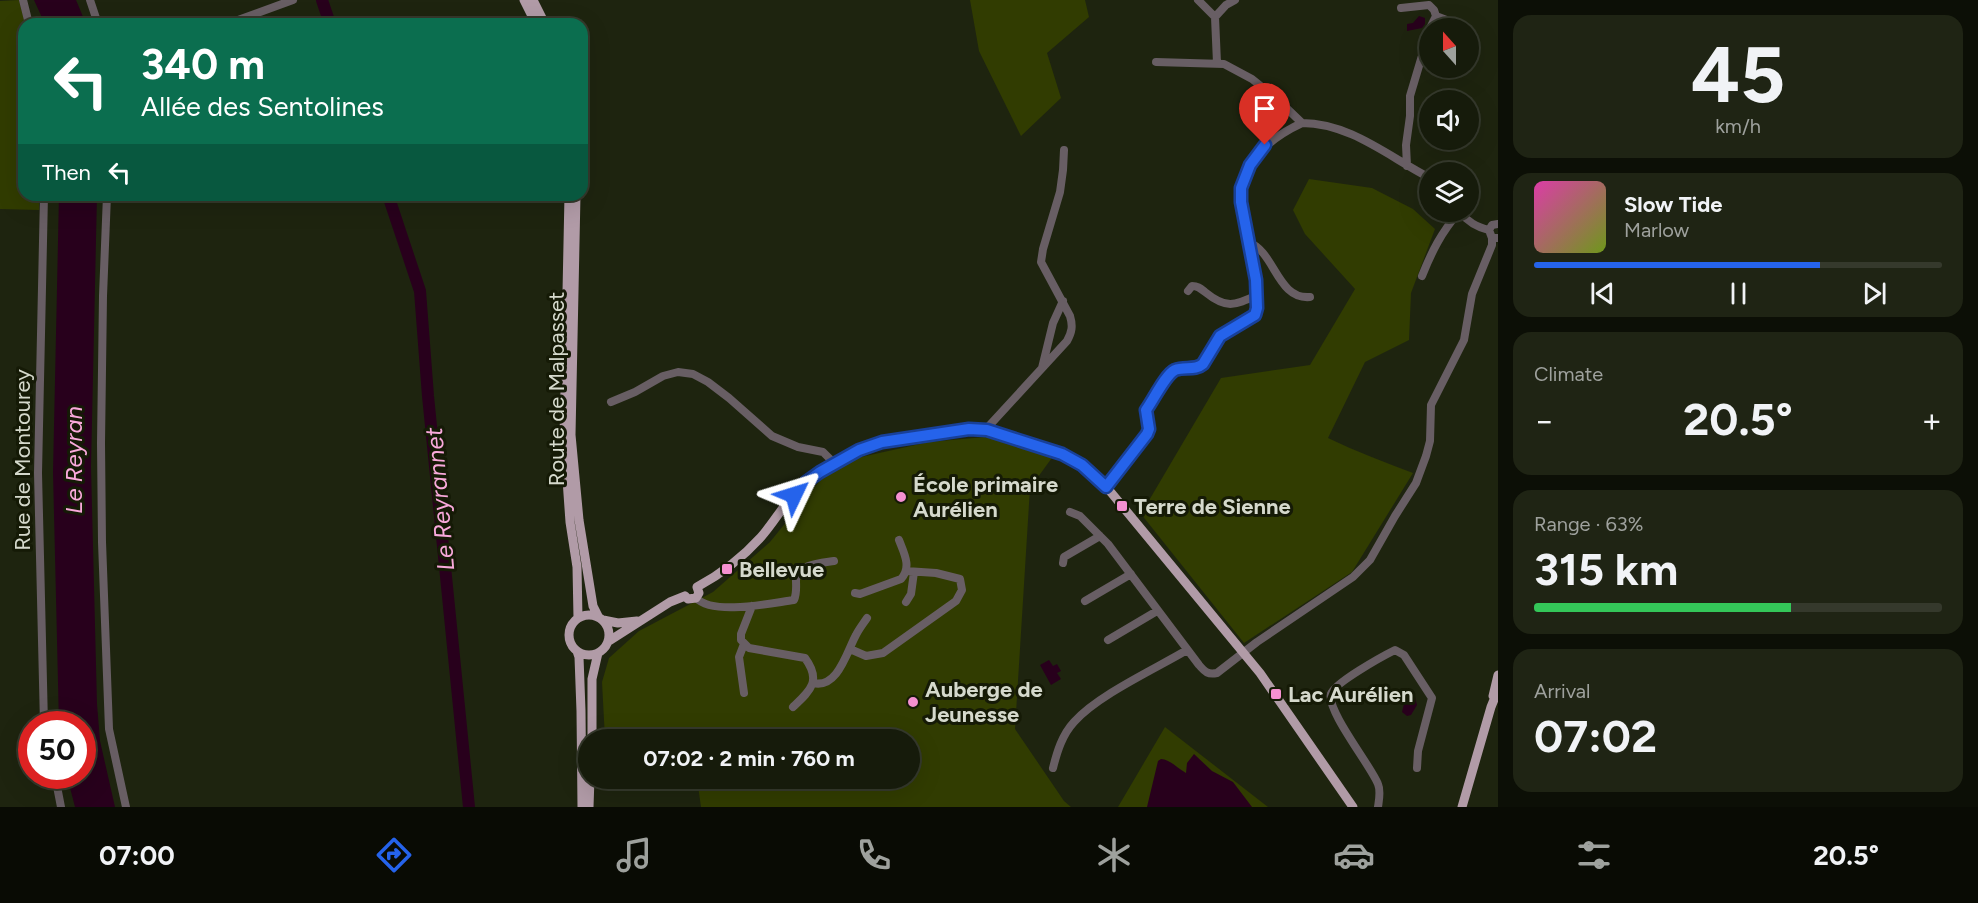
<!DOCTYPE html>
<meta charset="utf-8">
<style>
:root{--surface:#161b0b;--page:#1f2414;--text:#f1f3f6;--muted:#9ea19d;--line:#35392c;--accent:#2563eb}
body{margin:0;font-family:Figtree,sans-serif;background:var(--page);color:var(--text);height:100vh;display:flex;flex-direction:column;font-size:22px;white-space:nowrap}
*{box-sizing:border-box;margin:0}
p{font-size:20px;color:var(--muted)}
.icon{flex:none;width:33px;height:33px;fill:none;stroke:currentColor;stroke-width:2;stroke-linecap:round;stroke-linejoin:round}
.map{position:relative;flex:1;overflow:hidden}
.details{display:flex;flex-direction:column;gap:15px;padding:15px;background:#0c0f06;width:480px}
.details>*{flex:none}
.banner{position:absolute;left:18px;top:18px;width:570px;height:183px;border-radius:18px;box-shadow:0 6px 24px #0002,0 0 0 2px var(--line);background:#0b6e4f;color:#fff;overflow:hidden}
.needle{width:39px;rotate:339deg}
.fabs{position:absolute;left:1419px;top:18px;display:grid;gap:12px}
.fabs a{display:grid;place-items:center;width:60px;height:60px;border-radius:50%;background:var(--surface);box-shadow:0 6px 24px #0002,0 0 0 2px var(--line);font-size:30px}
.speed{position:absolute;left:18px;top:711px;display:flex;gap:12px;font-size:30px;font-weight:700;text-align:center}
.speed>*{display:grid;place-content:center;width:78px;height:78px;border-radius:50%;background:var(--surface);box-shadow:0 6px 24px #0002,0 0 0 2px var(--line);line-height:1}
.speed .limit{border:9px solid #d22;background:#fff;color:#111}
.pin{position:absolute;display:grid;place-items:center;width:51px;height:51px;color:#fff;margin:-62px -26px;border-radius:50% 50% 50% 0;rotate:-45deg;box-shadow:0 0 6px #0007}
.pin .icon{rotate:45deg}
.me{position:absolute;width:66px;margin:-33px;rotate:49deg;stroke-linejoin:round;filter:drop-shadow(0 0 4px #0008)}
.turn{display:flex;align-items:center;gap:21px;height:126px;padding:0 24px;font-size:27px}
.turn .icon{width:78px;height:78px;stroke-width:2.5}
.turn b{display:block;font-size:42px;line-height:51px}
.then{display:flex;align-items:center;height:57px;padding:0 24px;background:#0003;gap:12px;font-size:22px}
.big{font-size:45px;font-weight:700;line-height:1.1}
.details .card{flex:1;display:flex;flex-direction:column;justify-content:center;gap:9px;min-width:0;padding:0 21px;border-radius:18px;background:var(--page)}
.details .dial{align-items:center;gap:0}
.dial b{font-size:78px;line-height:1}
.song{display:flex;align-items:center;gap:18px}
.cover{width:72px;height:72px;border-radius:9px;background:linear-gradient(135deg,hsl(320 70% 55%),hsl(80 70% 35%))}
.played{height:6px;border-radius:3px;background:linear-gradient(90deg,var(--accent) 70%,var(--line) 70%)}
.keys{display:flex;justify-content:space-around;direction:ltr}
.heat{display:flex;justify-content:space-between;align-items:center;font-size:33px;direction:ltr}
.charge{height:9px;border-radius:4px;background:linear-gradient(90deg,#34c759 63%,var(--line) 0)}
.trip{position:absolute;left:578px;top:729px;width:342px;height:60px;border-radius:30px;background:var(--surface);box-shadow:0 6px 24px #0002,0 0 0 2px var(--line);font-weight:700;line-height:60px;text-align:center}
.menu{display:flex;height:96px;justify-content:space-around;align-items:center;background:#090b04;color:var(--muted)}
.menu .icon{width:42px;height:42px}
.menu .selected{color:var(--accent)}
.menu b{font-size:27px;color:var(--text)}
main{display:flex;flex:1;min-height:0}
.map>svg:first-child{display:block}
.green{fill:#313c01}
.water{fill:#28001c}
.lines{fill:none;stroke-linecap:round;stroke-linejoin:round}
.river{stroke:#28001c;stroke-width:12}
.minor{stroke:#685e64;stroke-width:8}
.major{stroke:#b19ba7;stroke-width:9}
.route-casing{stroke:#184099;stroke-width:15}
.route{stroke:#2563eb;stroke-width:10}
.poi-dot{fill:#f590d1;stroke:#151a06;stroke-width:2}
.labels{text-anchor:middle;stroke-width:6;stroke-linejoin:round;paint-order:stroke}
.street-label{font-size:22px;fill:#d5d9cc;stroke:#151a06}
.poi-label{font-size:22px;font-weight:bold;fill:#d5d9cc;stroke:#151a06;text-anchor:start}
.water-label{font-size:24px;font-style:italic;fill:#f9a9db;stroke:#151a06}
</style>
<main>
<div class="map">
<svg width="1498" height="807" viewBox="0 0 1498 807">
<rect width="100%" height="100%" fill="#1e240f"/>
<path class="green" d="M19,0L25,24L24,195H39V210L0,209V1Z
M970,0H1085L1089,17L1047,53L1061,98L1021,136L979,51Z
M1309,179L1372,188L1413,209L1435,229L1411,293L1409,340L1365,362L1328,438C1355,451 1384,462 1413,473L1352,572L1244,643L1141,514L1221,378L1310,365L1355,289L1305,234L1293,210Z
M985,437L1054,455L1030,488L1015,729L1064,801L1071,807H701L697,779L909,778V740L605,739L602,682L609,658L639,631L713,592L770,542L834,463L929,442Z
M1165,727L1268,807H1118Z"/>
<path class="water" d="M34,0H76L86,24H45Z
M1419,16L1425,18V24L1422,28L1407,31V24L1413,23Z
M59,195H97L91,467L97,704L100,741L115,807H75L67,776H82V724H59L53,472Z
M1049,660L1053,666L1057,664L1061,671L1057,673L1061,679L1051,685L1040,665Z
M1406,696L1415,697L1417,705L1411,715L1407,716L1402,712Z
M1194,754L1212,771L1233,782L1252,807H1147L1158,761L1161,759C1171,760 1177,768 1186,773L1187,763Z"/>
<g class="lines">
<path class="river" d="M322,0L330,24
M388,195L420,291L428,396L469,807"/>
<path class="minor" d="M23,0L29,24
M90,0L98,24
M1198,0L1215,17L1217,63
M1401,8L1429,5L1434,10L1436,16L1430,28
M1436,16L1457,24
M1215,17L1226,5L1235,0
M227,24L293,0
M1156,62L1224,64L1252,79L1278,100L1302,123C1350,123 1389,157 1430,178
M1407,166L1406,145L1410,116V96L1430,29
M44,195L38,473L44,724
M107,195L103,296L101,443L102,542L109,729L126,807
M1460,212C1468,222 1476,227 1489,230
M1498,224L1492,225L1489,230L1492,238H1498
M1248,242C1275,251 1277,300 1310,297
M1422,276C1432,251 1441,233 1459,212
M1188,291L1192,286C1198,286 1200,288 1205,292C1226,309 1234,306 1257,295
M1042,368L1053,323L1063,301
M611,402L635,392L663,376L678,372L693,374L708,382L729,398L772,436L798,447L823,452L834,463
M987,430L988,427L1067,341C1072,332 1073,326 1070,316L1041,262L1043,249L1060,192L1063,170L1064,150
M1106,487L1147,434L1149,429L1146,410C1153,400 1165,375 1175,370C1184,366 1195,371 1203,364C1207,355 1212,344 1219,336C1228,327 1253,323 1256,311C1260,297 1256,278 1253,265C1249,243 1237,209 1241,188C1248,156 1274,136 1302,123
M1070,512L1080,516L1108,544L1199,665C1205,672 1208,675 1217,673L1257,642L1353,577L1370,560L1395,516L1416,483L1426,456L1430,441L1431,405L1464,340L1472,294L1492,245V238
M1063,563L1064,557L1100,536
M855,593L860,594L901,579C912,567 904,553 899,540
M696,598C714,616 771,603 794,600C797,593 796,587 796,580C797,564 822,563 834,561
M1085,601L1131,574
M906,602L911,594L914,572
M752,606L741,634V640L749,648L805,658C822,681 810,691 793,707
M1108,640L1157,611
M744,644L739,657L744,693
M850,649L866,656L883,653L956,601L962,590L960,579L936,573L906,571
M813,683C838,689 847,651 856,635C859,629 863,624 867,618
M1053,768C1057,752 1062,735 1074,722C1098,695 1155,669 1187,650
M55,776L61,807
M1378,807C1379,800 1381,791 1378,784C1371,766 1326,710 1331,694C1334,683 1383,656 1395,650L1404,655L1432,698L1418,751L1417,768"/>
<path class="major" d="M524,0L536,24
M533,0L545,24
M569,195L564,437L570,522L577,567L578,618
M576,195L571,435L579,520L593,606L598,616
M697,587C721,574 742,558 761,537C777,519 788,496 808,481C850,448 882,441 934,434C949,432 964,428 979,429C991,430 1003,435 1015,438C1053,449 1081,460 1109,490L1260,673L1353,807
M685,596L688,599L696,598L699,593L697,587
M569 635a20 20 0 1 1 40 0a20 20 0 1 1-40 0Z
M603,620L618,623L637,621
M609,641L670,602L685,596
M577,651L579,657L581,711L582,807
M1493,696L1498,675
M592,740V679L598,653
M589,807L590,778
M1462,807L1491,707L1498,690"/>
</g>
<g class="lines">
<defs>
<path id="route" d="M794,495L806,482L820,472L859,450L882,442L969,429L987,430L1062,454L1082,465L1106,487L1147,434L1149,429L1146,410C1153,401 1165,375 1175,370C1184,366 1195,371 1203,364L1220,336L1255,315L1257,308L1256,280L1241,202V188L1250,165L1265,145"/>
</defs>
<use href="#route" class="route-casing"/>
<use href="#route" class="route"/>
</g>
<g class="poi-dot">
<circle cx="901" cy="497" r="6"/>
<rect x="1116" y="500" width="12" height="12" rx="3"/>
<rect x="721" y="563" width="12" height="12" rx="3"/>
<rect x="1270" y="688" width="12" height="12" rx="3"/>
<circle cx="913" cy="702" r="6"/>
</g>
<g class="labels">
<g class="street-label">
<text transform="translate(556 389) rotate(-90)" y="8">Route de Malpasset</text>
<text transform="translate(22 460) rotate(-90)" y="8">Rue de Montourey</text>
</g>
<g class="poi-label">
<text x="913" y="492">École primaire<tspan x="913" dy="25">Aurélien</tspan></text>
<text x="1134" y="514">Terre de Sienne</text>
<text x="739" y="577">Bellevue</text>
<text x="925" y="697">Auberge de<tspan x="925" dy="25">Jeunesse</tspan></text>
<text x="1288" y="702">Lac Aurélien</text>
</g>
<g class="water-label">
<text transform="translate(74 460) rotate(-90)" y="8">Le Reyran</text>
<text transform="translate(440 499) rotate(-95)" y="8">Le Reyrannet</text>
</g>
</g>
</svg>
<div class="fabs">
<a><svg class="needle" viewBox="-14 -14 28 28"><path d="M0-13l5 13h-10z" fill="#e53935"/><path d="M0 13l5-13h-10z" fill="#9ea19d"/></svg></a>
<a><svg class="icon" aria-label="sound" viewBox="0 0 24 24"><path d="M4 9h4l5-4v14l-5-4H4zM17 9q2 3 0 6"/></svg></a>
<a><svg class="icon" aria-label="layers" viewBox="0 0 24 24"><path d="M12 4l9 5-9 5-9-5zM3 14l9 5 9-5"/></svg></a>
</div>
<div class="speed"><div class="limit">50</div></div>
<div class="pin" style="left:1265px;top:145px;background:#d93025"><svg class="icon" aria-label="arrive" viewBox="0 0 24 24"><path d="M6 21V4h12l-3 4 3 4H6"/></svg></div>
<svg class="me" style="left:794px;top:495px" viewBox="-20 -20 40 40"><path d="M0-17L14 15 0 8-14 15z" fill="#2563eb" stroke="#fff" stroke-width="4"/></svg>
<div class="trip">07:02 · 2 min · 760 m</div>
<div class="banner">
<div class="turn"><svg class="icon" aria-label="left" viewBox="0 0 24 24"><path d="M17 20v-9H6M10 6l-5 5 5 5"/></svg><div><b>340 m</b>Allée des Sentolines</div></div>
<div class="then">Then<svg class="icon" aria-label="left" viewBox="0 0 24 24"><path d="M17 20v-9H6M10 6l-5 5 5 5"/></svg></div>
</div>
</div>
<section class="details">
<div class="card dial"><b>45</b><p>km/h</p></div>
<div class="card">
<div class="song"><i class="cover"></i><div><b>Slow Tide</b><p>Marlow</p></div></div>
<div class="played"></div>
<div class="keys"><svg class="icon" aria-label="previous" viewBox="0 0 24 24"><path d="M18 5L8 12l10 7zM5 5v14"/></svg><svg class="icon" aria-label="pause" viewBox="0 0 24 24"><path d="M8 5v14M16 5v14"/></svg><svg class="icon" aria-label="next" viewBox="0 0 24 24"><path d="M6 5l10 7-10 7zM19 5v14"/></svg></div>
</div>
<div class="card"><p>Climate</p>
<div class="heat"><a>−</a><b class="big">20.5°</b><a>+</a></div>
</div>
<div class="card"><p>Range · 63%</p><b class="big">315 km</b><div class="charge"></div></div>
<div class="card"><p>Arrival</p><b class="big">07:02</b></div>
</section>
</main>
<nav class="menu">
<b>07:00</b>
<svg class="icon selected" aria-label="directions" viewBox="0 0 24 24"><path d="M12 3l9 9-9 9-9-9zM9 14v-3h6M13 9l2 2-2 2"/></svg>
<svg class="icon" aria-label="music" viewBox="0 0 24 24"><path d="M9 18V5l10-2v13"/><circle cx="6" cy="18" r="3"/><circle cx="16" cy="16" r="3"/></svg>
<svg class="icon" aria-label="phone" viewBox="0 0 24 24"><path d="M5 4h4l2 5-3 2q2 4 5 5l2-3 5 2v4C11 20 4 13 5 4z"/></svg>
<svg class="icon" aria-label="climate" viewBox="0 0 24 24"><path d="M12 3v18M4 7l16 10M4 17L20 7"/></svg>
<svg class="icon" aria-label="car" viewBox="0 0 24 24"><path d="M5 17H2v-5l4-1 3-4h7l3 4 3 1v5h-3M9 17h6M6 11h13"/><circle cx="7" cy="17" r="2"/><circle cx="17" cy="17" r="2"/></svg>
<svg class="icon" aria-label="filters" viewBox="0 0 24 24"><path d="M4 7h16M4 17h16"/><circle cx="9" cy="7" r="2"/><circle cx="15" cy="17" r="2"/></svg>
<b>20.5°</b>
</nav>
